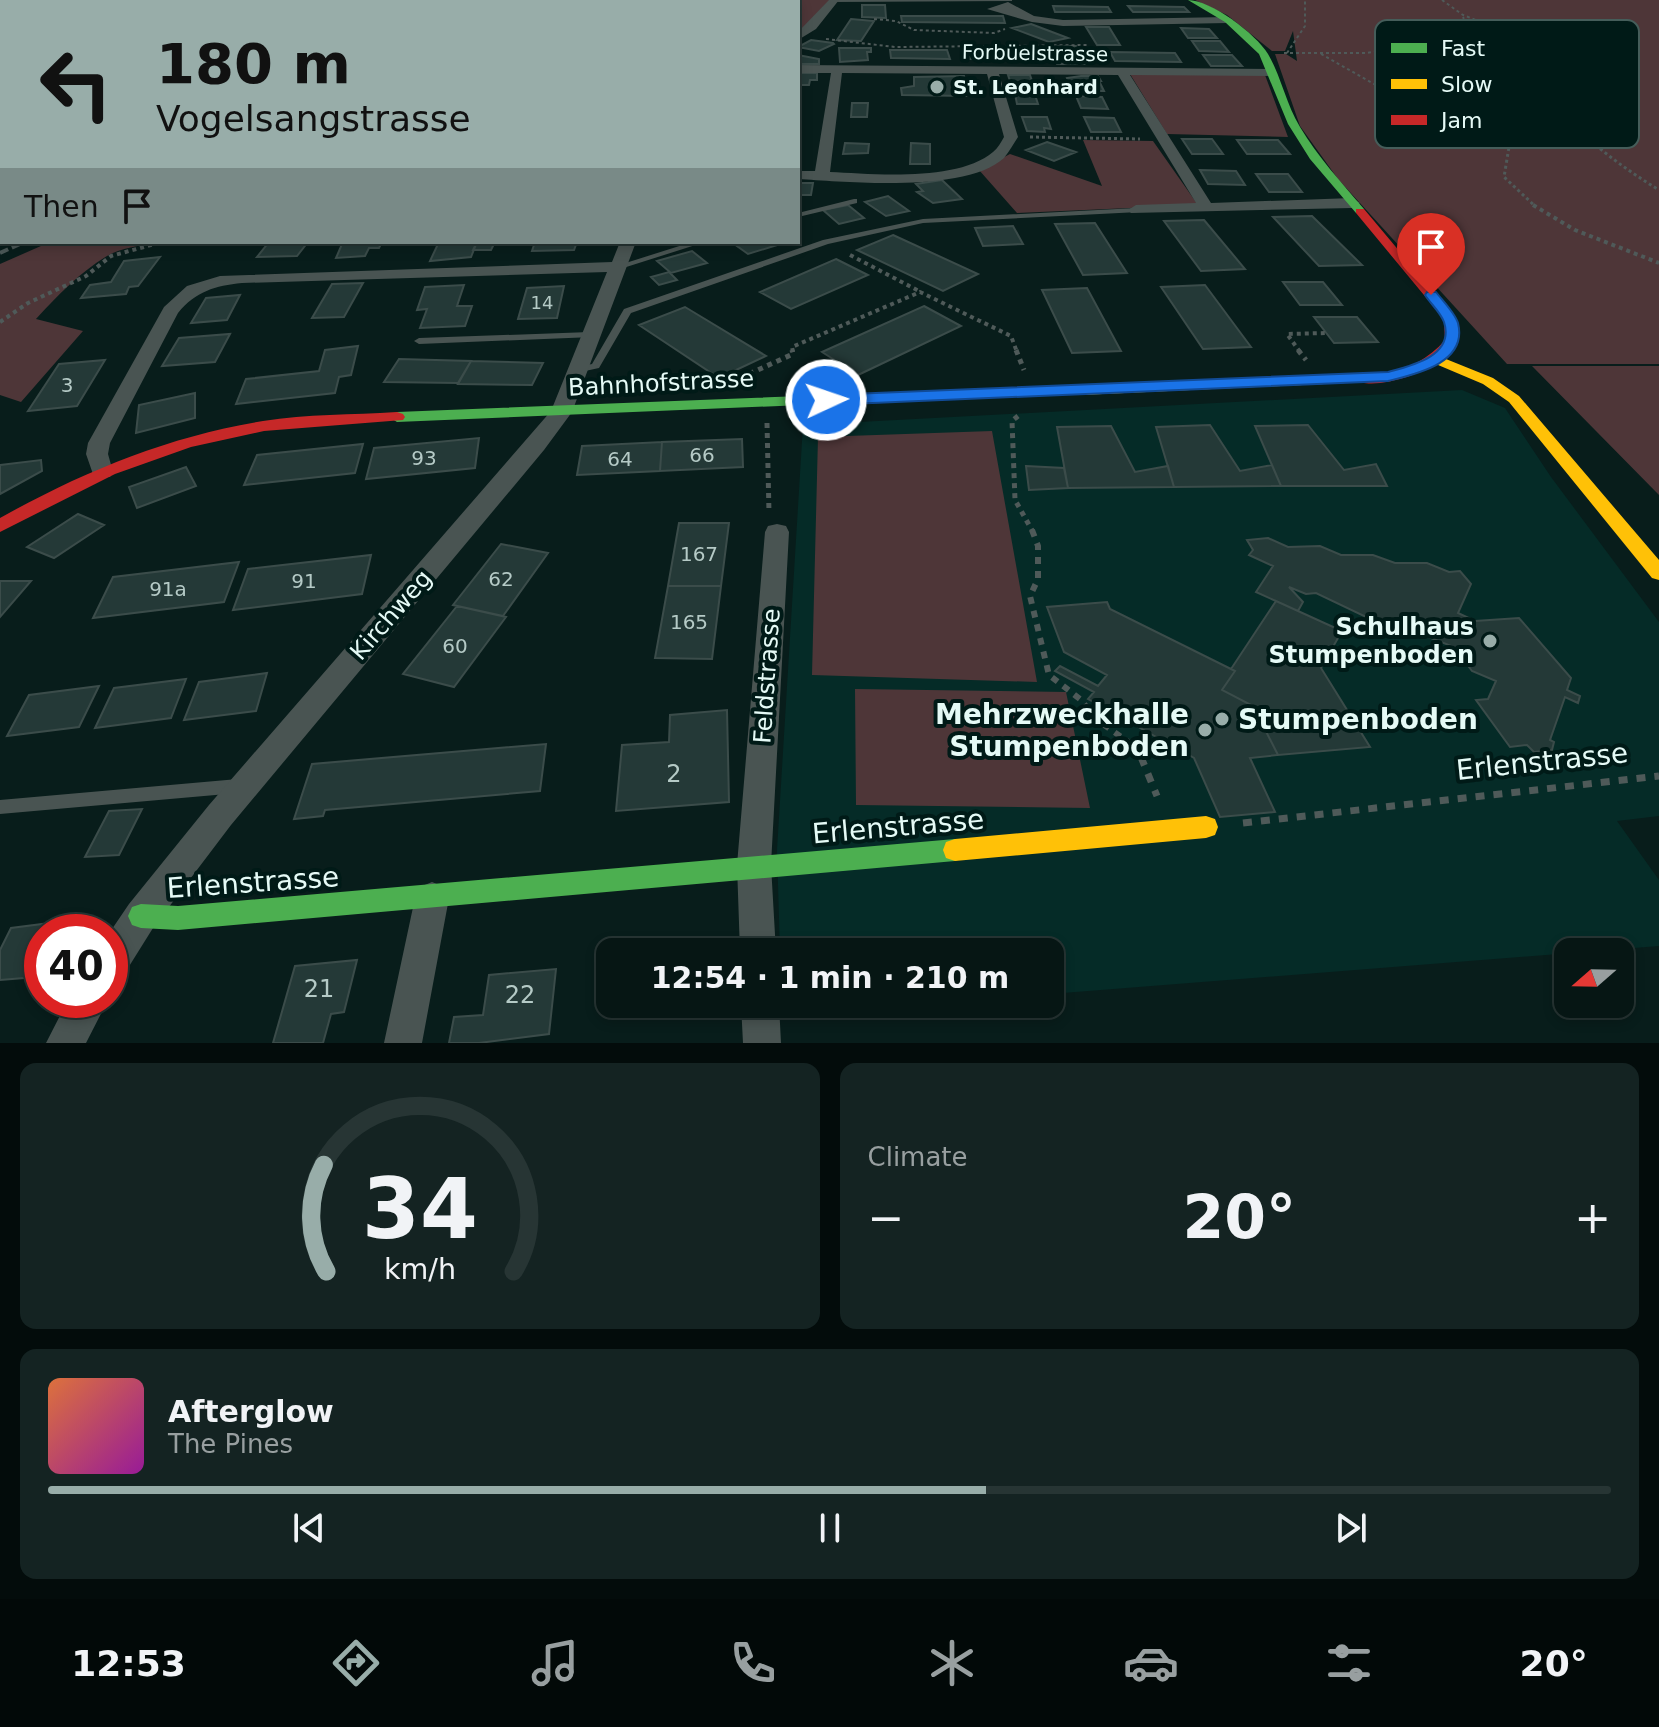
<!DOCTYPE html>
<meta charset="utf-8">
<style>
:root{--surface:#061614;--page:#142322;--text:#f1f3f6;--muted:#989fa0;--line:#273534;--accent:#98ada9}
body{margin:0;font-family:"DejaVu Sans",sans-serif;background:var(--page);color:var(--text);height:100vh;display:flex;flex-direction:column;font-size:30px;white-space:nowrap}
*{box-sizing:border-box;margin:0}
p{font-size:26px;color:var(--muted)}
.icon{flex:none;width:44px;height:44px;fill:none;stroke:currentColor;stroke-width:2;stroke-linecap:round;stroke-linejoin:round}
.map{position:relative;height:1043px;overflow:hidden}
.panel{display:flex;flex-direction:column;gap:20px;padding:20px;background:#030c0b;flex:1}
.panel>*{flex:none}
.hud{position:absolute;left:0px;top:0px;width:800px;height:244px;box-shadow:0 4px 12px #0003,0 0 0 2px var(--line);background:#98ada9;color:#111;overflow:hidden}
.needle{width:52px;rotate:250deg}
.tools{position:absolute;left:1554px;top:938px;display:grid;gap:16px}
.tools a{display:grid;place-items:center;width:80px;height:80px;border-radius:16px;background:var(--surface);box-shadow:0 4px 12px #0003,0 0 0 2px var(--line);font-size:40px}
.speed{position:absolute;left:24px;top:914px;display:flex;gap:16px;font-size:40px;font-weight:700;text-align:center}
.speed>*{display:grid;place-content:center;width:104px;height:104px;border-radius:50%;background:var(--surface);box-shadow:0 4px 12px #0003,0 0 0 2px var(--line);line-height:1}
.speed .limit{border:12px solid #d22;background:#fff;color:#111}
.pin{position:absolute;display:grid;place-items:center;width:68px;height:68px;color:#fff;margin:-82px -34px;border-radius:50% 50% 50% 0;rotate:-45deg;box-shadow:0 0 8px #0007}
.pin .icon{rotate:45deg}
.me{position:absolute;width:88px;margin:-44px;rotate:87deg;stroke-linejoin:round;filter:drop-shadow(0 0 6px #0008)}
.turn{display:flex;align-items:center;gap:28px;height:168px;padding:0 24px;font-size:36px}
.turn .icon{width:104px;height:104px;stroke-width:2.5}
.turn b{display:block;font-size:56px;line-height:68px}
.then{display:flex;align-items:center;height:76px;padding:0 24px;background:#0003;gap:16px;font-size:30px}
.big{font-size:60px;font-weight:700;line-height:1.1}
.panel .tile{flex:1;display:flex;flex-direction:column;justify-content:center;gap:12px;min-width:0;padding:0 28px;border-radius:16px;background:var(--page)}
.panel .dial{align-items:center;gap:0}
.dial svg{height:208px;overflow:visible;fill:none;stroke:var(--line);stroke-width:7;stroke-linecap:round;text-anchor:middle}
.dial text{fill:var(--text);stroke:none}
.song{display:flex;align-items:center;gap:24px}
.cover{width:96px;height:96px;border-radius:12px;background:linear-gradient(135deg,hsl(20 70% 55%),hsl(300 70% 35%))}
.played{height:8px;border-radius:4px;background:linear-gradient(90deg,var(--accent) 60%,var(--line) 60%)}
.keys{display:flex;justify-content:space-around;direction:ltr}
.heat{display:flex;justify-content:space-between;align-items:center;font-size:44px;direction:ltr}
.panel .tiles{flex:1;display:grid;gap:20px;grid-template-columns:1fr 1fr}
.tile:last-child{grid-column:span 2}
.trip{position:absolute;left:596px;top:938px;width:468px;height:80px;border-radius:16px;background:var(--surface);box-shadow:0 4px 12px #0003,0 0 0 2px var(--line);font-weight:700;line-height:80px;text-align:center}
.tab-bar{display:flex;height:128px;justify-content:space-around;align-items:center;background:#020908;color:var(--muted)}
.tab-bar .icon{width:56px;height:56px}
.tab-bar .current{color:var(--accent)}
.tab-bar b{font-size:36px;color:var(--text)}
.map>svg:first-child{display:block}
.built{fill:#052b27}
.green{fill:#4e3638}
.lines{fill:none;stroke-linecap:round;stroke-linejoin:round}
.ferry{stroke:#fbb5bc;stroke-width:2;stroke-dasharray:5 4;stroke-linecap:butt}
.building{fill:#243937;stroke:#3b4c4a;stroke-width:2}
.path-far5{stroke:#4f5a59;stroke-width:2;stroke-dasharray:3 3;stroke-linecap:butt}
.path-far4{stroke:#4f5a59;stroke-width:3;stroke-dasharray:3 3;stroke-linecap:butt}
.path-far3{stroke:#4f5a59;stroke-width:4;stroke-dasharray:4 4;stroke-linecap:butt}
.path-far2{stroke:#4f5a59;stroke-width:5;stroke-dasharray:5 5;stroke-linecap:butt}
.path-far1{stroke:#4f5a59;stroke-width:6;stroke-dasharray:7 7;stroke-linecap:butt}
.path{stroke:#4f5a59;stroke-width:7;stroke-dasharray:9 9;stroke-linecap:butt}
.lane{fill:#495452;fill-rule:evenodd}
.street{fill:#495452;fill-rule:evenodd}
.fast{fill:#4caf50;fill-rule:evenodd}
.slow{fill:#ffc107;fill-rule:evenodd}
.jam{fill:#c62828;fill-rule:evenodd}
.rail-far1{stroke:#4b5857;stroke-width:3;stroke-dasharray:5 3;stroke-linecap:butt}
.rail{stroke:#4b5857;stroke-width:4;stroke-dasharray:9 4;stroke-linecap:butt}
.route{fill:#1a73e8;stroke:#114b97;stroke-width:2}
.poi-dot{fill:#98ada9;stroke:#001a17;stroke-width:3}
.labels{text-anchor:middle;stroke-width:8;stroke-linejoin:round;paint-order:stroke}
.far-number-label{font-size:18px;fill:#b5cac6}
.far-street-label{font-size:20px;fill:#e5faf6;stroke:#001a17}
.far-poi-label{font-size:20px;font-weight:bold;fill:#e5faf6;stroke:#001a17;text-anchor:start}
.number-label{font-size:20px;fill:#b5cac6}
.street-label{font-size:24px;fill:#e5faf6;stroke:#001a17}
.poi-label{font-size:24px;font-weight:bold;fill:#e5faf6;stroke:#001a17;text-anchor:end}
.near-number-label{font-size:24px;fill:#b5cac6}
.near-poi-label{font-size:28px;font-weight:bold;fill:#e5faf6;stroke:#001a17;text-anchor:end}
.near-street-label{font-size:28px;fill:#e5faf6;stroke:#001a17}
.key{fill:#001a17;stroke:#455d5a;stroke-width:2}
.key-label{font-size:22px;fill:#e5faf6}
</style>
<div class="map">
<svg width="1659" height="1043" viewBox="0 0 1659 1043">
<rect width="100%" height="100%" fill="#081d1b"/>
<path class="built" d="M1462,390L1505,408L1551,477L1659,622V816L1617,821L1659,880V946L1050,994V952H780L777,850L803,425Z
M782,1004H916L782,1014Z"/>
<path class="green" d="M737,0H830L798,34V2H733Z
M1195,0H1659V364H1507L1338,179L1300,126L1275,54H1286L1297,61L1293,31L1285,51H1272L1227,15Z
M1130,74L1265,75L1288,137L1167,134Z
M1083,140L1153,141L1198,205L1017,213L979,170L1010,154L1102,186Z
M50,242H156C141,246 120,248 107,256C79,273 58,295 36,319L83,331L21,402L0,395V264Z
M1532,366H1659V495Z
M992,431L1037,682L812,675L818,437Z
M855,689L1066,692L1090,808L856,805Z"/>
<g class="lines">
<path class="ferry" d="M380,2L385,0"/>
</g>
<path class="building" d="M862,5H885L886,18L862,17Z
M1053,6L1108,7L1111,12H1055Z
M1128,6L1184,7L1189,12H1133Z
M901,16H1003L1005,23L902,22Z
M851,19L874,21L861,41L837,40Z
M1031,24L1068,38L1049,42L1012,28Z
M1086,27H1109L1120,45H1097Z
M1181,28L1209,29L1217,38H1188Z
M811,40L833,43L834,44L819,51L798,47Z
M1192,41H1220L1229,52L1199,51Z
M1049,46H1076L1085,64H1057Z
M839,48H871V52H867L868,60L840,62Z
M890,50H947L950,59L891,58Z
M968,51H1026L1029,60L970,59Z
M1110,52L1175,53L1181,62L1115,61Z
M798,55L819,59V64H798Z
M1203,55H1232L1242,66H1211Z
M798,73H817V80H810L809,85H798Z
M1008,75H1030L1034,87H1012Z
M964,76L965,82H961L966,96L902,95L901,88L914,86V77Z
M1081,76H1098L1101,81H1090L1100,83L1104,91H1073L1067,78Z
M1015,94L1035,95L1038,104H1017Z
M1076,96L1102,97L1108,109L1081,108Z
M852,103H868L867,117H851Z
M1022,117H1047L1051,129L1044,128L1045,132L1027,131Z
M1084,117L1114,118L1121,132H1091Z
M1182,139H1212L1223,154H1192Z
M1237,140H1278L1290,154H1247Z
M1047,142L1076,152L1054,161L1026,150Z
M845,143L869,144L868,153L843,154Z
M911,143L930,144V164H910Z
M1200,170L1236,171L1245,185L1208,184Z
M1256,174H1288L1302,192H1269Z
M942,180L962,199L933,203L917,192L923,191L916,184Z
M798,183H813L811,195H798Z
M888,196L909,211L886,216L865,202Z
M848,205L864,218L839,224L823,210Z
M1312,216L1362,265L1319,266L1273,217Z
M1204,220L1245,269L1201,271L1164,221Z
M1095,223L1127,273L1083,275L1055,224Z
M1013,226L1023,244L983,246L975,228Z
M893,235L978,274L943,291L857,250Z
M269,242H308L297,256L257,257Z
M382,242L379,248H369L365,256L336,258L342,244Z
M477,242H495L491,250H473Z
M477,242L471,257L430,261L438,244Z
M535,242H577L574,250L532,251Z
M739,242H787L748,254L737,246L743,244Z
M692,251L707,263L671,273L657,261Z
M160,257L138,286L129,287L126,294L81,298L90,285L111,282L124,261Z
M836,259L868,275L791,309L760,292Z
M669,272L677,280L659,285L651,277Z
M1283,282H1323L1342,305H1300Z
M363,283L344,317L312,318L332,284Z
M464,285L457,306H472L465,326L420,328L427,309L417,310L425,287Z
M1205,285L1251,347L1203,349L1161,287Z
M564,286L557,318L518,319L527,288Z
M1087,288L1121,351L1072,353L1042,290Z
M240,295L227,320L191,323L206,298Z
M924,306L961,326L858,375L822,352Z
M685,307L766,356L719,378L639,325Z
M1314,317H1357L1378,342L1334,343Z
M230,334L215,362L162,366L179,338Z
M358,346L351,375L339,377L335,393L236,404L246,379L319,371L325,350Z
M399,359L471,361L458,383L384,382Z
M105,360L77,406L28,411L59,364Z
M471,361L543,363L532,385L458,384Z
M195,393V418L136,433L139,405Z
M1210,425L1240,471L1272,465L1281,486L1174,487L1156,427Z
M1308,425L1344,470L1376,464L1387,486H1281L1255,426Z
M1111,426L1135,472L1168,466L1174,487L1068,488L1057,427Z
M479,438L475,468L366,479L374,448Z
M742,439L743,467L660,471L662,442Z
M662,442L660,471L577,475L582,446Z
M363,444L355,473L244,485L257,455Z
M41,460L42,471L0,494V465Z
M1026,466L1064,468L1068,488L1029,490Z
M186,467L196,486L137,508L129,487Z
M78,514L104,525L54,558L27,547Z
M679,523H729L721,586H668Z
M1268,538L1288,547L1320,546L1341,555H1373L1395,563H1427L1449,572L1460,571L1471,584L1458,613L1475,621L1519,618L1571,678L1567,690L1580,696L1578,703L1565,697L1550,740L1554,742L1552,750L1534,752L1527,745L1510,747L1476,700L1488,699L1496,681L1472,671L1454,647L1390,622L1387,627L1316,593L1306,594L1289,587L1303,602L1298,611L1256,592L1273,566L1249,555L1253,550L1247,540Z
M501,544L548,553L503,616L453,605Z
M371,555L362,594L233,610L248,569Z
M239,562L224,602L93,618L113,577Z
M0,581H31L0,617Z
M668,586H721L712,659L655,658Z
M1276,601L1342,631L1321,668L1370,747L1278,755L1253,706L1222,690L1235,671L1231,669Z
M1107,602L1110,609L1235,671L1222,690L1253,706L1278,755L1250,758L1275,812L1220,817L1194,758L1088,699L1094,692L1055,671L1060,666L1098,686L1107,675L1064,652L1047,607Z
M457,606L506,617L454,687L403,674Z
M267,673L256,711L184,720L199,682Z
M186,679L171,718L95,728L114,688Z
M99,686L79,727L7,736L29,695Z
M727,710L729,802L616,811L622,745L669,742L670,715Z
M546,744L540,791L325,810L323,816L294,819L312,764Z
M142,809L119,855L85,857L109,811Z
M50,923L46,932H42V941L24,978L0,980V950L11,928Z
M698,941V952H622V948Z
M357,960L344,1012L331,1014L323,1043H273L295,966Z
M556,969L549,1034L479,1043H449L454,1017L483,1015L489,975Z"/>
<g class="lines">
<path class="path-far5" d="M265,0L275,1
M1442,0L1463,15L1529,41L1549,93
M287,2L292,0
M874,19L896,21L914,30L994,33L1005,29
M1470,34L1501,33
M826,39L895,47L1088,45
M1284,53H1367L1470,34L1463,17
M1287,53L1305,26V0
M1321,54L1390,93"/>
<path class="path-far4" d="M1386,91C1428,110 1478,110 1509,147L1504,177L1536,207
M1548,91C1574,133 1617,164 1659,190
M1030,137L1140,139"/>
<path class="path-far3" d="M1533,205L1575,230L1659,263
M850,255L919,291
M0,322L28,303L86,276L111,256L162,242
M793,352L792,347L920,292L1011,336L1017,352
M1300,352L1287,334L1326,333"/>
<path class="path-far2" d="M1016,350L1024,370
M1298,350L1306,360
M740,378L793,354L792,350
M1018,416L1012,421L1015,500L1033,532
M767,423L769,513"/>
<path class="path-far1" d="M1032,530L1038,546V579L1030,596L1049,675L1080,699L1097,720L1137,748L1142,759"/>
<path class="path" d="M1141,757L1157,796
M1243,823L1659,776"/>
<path class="lane" d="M831,0H1012V1L833,2Z
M854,199H857V203L798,217V213Z
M1136,208H1139V212L923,223L828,244L631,313L599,368L576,373L571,370L572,368L592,364L624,309L823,240L923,219Z
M692,242H705L620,269L613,267Z
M590,332L595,335L593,337L419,344L414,341L419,338Z
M238,779L244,781L246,786L244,791L238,793L0,814V800Z"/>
<path class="street" d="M97,0H126L96,2Z
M149,0H167L166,2Z
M829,0H839L816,29L798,40V32Z
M1008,2L1034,16L1063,20L1228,17L1233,20L1228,23L1063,26L1032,22L987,9Z
M0,7H2V13H0Z
M0,29H2L0,36Z
M798,65L1272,69L1276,70V76L1130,75L1211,203L1352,198L1360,203L1352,208L1131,213L1128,210L1136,205L1196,203L1118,75L999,74L1018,137C1014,143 1009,152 1004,158C966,193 848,182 798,179V171H815L831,73H798ZM842,73L987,74L1004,137C1001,142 998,148 993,152C958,182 873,174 830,172Z
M620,242H636L572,412L544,450L231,825L153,928L123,976L110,981V932L129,904L209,805L551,411L607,272L242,283C215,286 196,291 178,313L110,443L108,454L113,472L110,477H94L86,454L88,443L164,307L187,286L220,276L612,262Z
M777,524L786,526L789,532L771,865L776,952H740L737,865L765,532L768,526Z
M432,882L444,887L449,898L422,1043H384L415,898L420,887Z
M68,1000H108L86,1043H46Z
M741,1004H779L781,1043H743Z"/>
<path class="fast" d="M1188,0C1211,0 1256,34 1268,54C1281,76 1286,104 1300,127C1318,157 1341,182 1364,209V213H1356L1310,159L1288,124L1259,54L1225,22Z
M1081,385L1086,387V393L397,422L389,417L397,412Z
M955,839L964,842L967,850L964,858L955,861L178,930L141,928L132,925L128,916L132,907L141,904L178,906Z"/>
<path class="slow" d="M271,0H282L269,2Z
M2,217V225L0,226V218Z
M1436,355L1493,378L1519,396L1659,560V580L1652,578L1509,402L1483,384L1431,362V356Z
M1362,374L1370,379L1367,382L1081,395L1073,390L1081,385Z
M1206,816L1215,819L1218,827L1215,835L1206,838L955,861L946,858L943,850L946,842L955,839Z"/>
<path class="jam" d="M2,80V86L0,87V81Z
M1356,209H1364L1458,321L1457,344C1451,351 1446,357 1439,362C1423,374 1370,392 1354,379C1362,372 1374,374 1384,373C1408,369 1429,359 1445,340L1444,321L1438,312L1356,213Z
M397,412L403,414L405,417L403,420L264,431L191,447L115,474L0,532V518C82,472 169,436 263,421C307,414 352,415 397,412Z"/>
<path class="rail-far1" d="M707,2L712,0"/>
<path class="rail" d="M0,253L24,242"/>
</g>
<path class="route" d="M1427,292H1436C1443,301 1455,313 1458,323C1468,363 1416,374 1388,381L826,405L818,400L826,395L1388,372C1411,366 1455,356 1444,322C1441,313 1430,303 1425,295Z"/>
<g class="poi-dot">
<circle cx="937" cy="87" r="8"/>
<circle cx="1490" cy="641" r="8"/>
<circle cx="1222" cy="719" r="8"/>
<circle cx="1205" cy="730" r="8"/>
</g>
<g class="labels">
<g class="far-number-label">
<text x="542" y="309">14</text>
</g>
<g class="far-street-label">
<text transform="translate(1035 53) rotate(1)" y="7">Forbüelstrasse</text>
</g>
<g class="far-poi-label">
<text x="953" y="94">St. Leonhard</text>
</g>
<g class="number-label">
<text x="67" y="392">3</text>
<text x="702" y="462">66</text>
<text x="424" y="465">93</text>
<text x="620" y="466">64</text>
<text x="699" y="561">167</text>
<text x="501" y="586">62</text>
<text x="304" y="588">91</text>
<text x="168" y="596">91a</text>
<text x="689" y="629">165</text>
<text x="455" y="653">60</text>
</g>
<g class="street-label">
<text transform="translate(661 383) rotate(-3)" y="8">Bahnhofstrasse</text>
<text transform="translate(391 615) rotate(-49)" y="8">Kirchweg</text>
<text transform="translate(767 676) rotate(-86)" y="8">Feldstrasse</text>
</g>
<g class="poi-label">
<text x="1474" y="635">Schulhaus<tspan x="1474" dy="28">Stumpenboden</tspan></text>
</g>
<g class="near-number-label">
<text x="674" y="782">2</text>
<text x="319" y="997">21</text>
<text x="520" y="1003">22</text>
</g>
<g class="near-poi-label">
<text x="1189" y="724">Mehrzweckhalle<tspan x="1189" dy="32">Stumpenboden</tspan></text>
<text x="1238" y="729" text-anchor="start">Stumpenboden</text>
</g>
<g class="near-street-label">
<text transform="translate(1542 761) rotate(-6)" y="10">Erlenstrasse</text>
<text transform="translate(898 826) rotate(-5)" y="10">Erlenstrasse</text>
<text transform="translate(253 882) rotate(-4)" y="10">Erlenstrasse</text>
</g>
</g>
<rect x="1375" y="20" width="264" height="128" rx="12" class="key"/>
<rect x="1391" y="43" width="36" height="10" fill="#4caf50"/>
<rect x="1391" y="79" width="36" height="10" fill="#ffc107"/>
<rect x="1391" y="115" width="36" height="10" fill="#c62828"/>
<g class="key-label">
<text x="1441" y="56">Fast</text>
<text x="1441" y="92">Slow</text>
<text x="1441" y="128">Jam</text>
</g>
</svg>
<div class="tools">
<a><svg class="needle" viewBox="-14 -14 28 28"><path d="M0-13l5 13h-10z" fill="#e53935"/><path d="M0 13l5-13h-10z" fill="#989fa0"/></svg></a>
</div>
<div class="speed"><div class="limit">40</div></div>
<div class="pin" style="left:1431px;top:295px;background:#d93025"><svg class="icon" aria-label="arrive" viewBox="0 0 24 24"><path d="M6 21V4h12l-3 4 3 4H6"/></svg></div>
<svg class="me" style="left:826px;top:400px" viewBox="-20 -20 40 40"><circle r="17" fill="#1a73e8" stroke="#fff" stroke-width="3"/><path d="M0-11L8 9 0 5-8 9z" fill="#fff"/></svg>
<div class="trip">12:54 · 1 min · 210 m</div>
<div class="hud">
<div class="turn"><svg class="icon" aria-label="left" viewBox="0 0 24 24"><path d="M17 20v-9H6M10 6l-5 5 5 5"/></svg><div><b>180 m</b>Vogelsangstrasse</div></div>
<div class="then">Then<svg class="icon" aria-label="arrive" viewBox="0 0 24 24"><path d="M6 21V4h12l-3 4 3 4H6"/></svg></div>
</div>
</div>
<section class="panel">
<div class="tiles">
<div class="tile dial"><svg viewBox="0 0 100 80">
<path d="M14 69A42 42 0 1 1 86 69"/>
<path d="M14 69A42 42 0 0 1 13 28" stroke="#98ada9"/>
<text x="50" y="56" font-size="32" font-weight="700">34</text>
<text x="50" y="72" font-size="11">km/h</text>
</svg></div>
<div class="tile"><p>Climate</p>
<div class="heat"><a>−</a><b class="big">20°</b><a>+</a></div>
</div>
<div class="tile">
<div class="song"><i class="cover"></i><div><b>Afterglow</b><p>The Pines</p></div></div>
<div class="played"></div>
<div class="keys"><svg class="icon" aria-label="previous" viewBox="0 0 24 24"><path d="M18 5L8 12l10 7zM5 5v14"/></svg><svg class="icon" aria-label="pause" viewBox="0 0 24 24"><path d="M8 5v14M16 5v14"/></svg><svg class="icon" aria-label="next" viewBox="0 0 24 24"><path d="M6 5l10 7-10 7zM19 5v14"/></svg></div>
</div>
</div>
</section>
<nav class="tab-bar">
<b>12:53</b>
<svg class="icon current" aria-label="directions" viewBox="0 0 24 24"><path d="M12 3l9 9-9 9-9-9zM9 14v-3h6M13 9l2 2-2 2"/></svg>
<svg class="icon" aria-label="music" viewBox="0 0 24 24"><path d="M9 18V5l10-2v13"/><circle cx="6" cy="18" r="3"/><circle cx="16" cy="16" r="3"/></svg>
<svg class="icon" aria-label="phone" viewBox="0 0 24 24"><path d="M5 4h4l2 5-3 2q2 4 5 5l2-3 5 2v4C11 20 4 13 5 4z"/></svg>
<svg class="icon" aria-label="climate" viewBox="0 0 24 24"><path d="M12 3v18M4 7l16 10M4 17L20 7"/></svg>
<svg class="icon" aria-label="car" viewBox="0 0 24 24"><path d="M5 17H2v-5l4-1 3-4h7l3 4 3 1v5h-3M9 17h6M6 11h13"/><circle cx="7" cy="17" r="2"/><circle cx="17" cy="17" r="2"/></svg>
<svg class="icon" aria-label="filters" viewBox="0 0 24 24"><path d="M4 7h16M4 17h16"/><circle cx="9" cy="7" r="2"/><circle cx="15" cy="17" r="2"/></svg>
<b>20°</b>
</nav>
